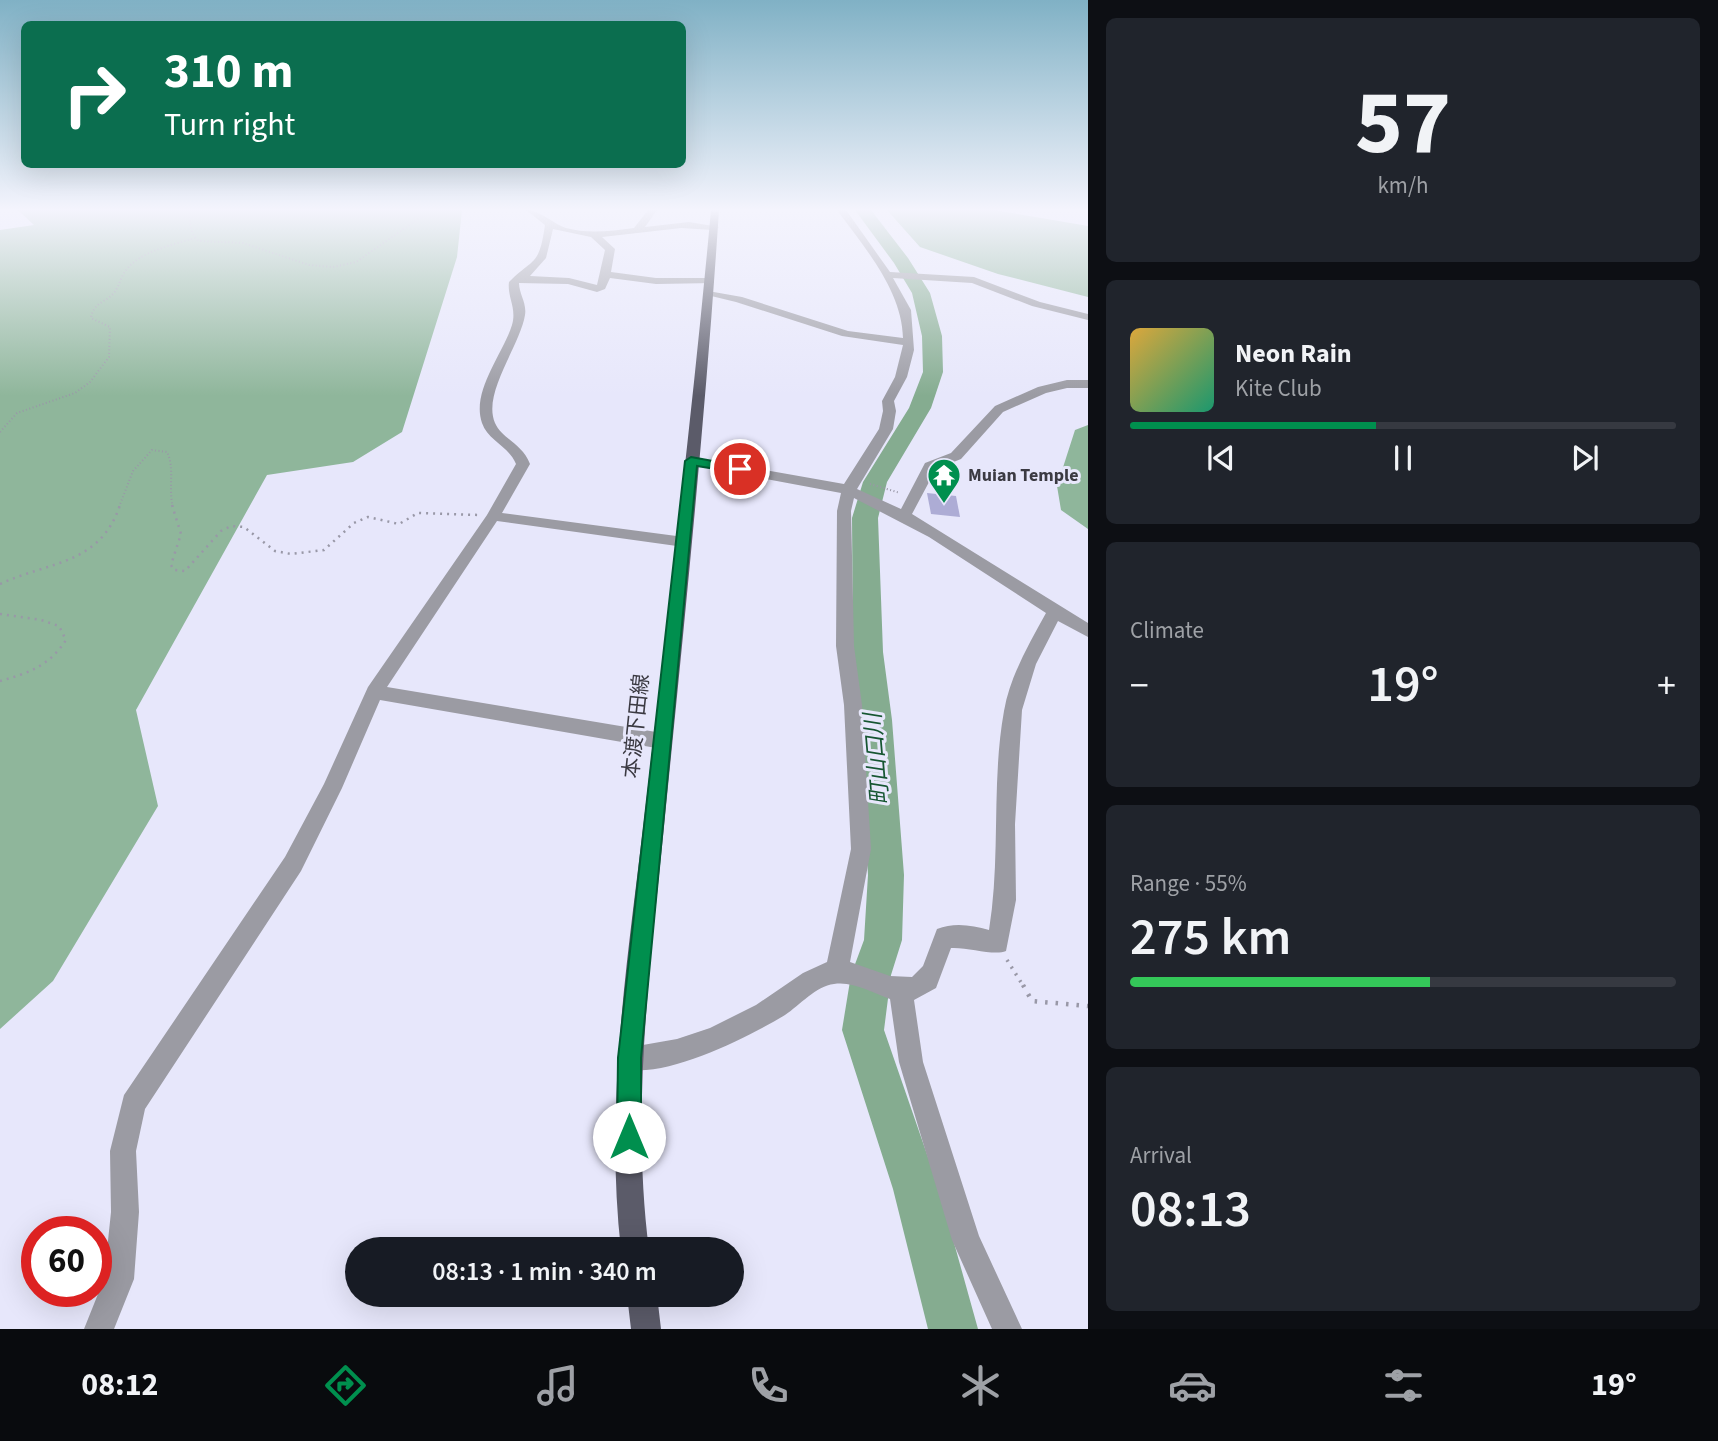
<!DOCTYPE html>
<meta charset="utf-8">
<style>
:root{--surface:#171b24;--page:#20242c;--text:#f1f3f6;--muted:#9ea1a6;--line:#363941;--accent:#008f4e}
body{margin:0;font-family:"Source Sans 3","Noto Sans JP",sans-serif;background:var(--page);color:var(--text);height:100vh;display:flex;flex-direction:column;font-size:26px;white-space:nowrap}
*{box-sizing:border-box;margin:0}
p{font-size:23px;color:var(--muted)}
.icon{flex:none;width:38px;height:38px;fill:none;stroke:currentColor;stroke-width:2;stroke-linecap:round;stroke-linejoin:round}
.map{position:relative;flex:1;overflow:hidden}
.sheet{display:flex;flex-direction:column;gap:18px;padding:18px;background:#0d0f14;width:630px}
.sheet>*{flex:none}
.guide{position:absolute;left:21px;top:21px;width:665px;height:147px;border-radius:10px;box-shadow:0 7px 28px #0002;background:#0b6e4f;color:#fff;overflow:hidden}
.speed{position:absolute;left:21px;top:1216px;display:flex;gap:14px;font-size:35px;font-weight:700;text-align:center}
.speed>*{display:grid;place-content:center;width:91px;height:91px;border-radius:50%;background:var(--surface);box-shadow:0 7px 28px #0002;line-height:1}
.speed .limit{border:10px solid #d22;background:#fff;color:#111}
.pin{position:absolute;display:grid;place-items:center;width:60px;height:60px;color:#fff;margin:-30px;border:4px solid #fff;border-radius:50%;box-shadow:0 2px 7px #0007}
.me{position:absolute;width:77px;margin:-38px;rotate:0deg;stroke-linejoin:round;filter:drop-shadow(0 0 5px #0008)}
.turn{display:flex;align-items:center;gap:24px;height:147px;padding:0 28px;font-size:32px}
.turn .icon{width:91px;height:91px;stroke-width:2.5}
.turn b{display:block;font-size:49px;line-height:60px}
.big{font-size:52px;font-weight:600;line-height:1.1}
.sheet .widget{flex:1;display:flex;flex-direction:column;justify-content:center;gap:10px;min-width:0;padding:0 24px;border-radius:10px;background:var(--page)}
.sheet .dial{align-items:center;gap:0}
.dial b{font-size:91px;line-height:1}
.song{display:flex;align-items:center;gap:21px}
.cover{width:84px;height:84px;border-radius:10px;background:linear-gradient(135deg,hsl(40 70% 55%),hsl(160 70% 35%))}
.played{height:7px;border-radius:4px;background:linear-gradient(90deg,var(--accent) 45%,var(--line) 45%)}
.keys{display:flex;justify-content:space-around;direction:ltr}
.heat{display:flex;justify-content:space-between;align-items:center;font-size:38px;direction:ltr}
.charge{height:10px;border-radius:5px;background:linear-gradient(90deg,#34c759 55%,var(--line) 0)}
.trip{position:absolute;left:345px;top:1237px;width:399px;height:70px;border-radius:35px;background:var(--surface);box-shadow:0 7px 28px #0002;font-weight:600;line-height:70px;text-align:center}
.tab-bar{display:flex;height:112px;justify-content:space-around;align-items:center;background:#090b0e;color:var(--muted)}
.tab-bar .icon{width:49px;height:49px}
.tab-bar .selected{color:var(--accent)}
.tab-bar b{font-size:32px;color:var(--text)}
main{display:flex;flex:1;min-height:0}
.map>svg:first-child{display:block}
.forest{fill:#8fb69b}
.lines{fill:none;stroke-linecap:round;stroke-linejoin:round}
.river{fill:#85ac90;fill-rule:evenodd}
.building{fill:#adacd5}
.path-far3{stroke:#9998a7;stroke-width:2;stroke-dasharray:1 2.5;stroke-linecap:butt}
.path-far2{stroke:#9998a7;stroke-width:2.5;stroke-dasharray:2 5;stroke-linecap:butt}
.path-far1{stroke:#9998a7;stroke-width:3.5;stroke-dasharray:2 6;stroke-linecap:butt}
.path{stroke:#9998a7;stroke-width:4.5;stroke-dasharray:2.5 8;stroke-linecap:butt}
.minor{fill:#9b9ba3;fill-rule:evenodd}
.major{fill:#5b5b69;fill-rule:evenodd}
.route{fill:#008f4e;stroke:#005d33;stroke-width:2}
.labels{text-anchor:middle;stroke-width:6;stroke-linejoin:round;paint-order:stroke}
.far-poi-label{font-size:18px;font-weight:bold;fill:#3b3a42;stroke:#e7e7fb;text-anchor:start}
.street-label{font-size:21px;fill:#3b3a42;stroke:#e7e7fb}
.water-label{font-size:23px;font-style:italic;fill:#165632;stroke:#e7e7fb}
</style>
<main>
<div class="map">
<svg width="1088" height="1329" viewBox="0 0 1088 1329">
<rect width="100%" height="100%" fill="#e7e7fb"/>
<path class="forest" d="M18,210H462L457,257L402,432L353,462L267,475L136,710L158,806L53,981L0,1029V230L34,225Z
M887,210H994L1088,226V297L998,274L920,247Z
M1088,425V529L1061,510L1057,486L1075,430Z"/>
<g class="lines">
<path class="river" d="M855,210H871L908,258L930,293L942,336L943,372L931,408L887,482L878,518L883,652L892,720L904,875L902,940L891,975L884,1030L939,1189L978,1329H928L893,1189L842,1030L851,975L864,940L868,875L860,720L853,652L852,518L863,482L909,408L923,372L922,336L912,293L894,263Z"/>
</g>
<path class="building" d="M927,493L956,496L960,517L931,514Z"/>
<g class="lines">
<path class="path-far3" d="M190,210C189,220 190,235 199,241L243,243L309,265L333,267L356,262L421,217
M0,432L17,413L75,393L90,382L109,357L110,327L91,318C93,304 103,303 112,295C119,288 120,278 126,270C141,251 172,245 195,238
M870,484L900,493
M119,507L133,471L152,450L167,452C175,468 168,489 173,507"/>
<path class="path-far2" d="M172,505L181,534L171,565L174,570L185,571L221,531L231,526L244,527L275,551L291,554L324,550L354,523L368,517L399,524L418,513L479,515
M0,584C50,561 100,565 120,505
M0,614L41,620L59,626L66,640C49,666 29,673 0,681"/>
<path class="path-far1" d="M1007,960L1024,987"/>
<path class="path" d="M1023,985L1032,1001L1088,1006"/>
<path class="minor" d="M526,210C541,210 551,223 566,228C587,234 612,231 634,228L648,210H657L645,227L689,222L719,227L714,230L681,228L602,237L615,249L611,272L656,278H710L714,279V283L656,284L610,278L605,289L597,292L568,284L519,283C519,294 527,303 525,315C520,346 482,393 495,423C502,439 522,443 530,464L502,513L684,537L692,542L684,547L497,521L387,687L662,733L669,735L671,741L669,747L662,749L380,700L342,788L301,871L145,1109L136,1151L139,1212L134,1279L114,1329H84L104,1279L111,1212L110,1151L124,1095L285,857L324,784L368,687L487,515L516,464C509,446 488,441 482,423C471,391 503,354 512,325C517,308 507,297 509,282C534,257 539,267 545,225ZM553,229L591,237L605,250L597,285L569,278L530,276L546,258Z
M837,210H846L890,272L974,277L1040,302L1088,314V320L1032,306L972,283L893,278L911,310L914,350L907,377L894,401L896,411L893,429L857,489L901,509L925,463L951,453L995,406L1038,387L1067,380H1088V388H1067L1046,393L1003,412L961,459L936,469L912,514L1088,623V637L1058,621L1036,664L1022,710L1015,824L1016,900L1006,951C994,956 968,947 951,948L936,988L914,1000L923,1062L979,1236L1022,1329H992L952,1240L899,1062L890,999C873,993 853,981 834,984C816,986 800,1005 785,1015C750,1036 659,1083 620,1067L617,1058L620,1049L677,1039L710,1028L756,1005L803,973L827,962L851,849L844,705L836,646L837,511L841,493L691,465L684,461L691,457L844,484L879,429L883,411L882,401L895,377L903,345L842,336L736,302L703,294L708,291L742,297L848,331L903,338C902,290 864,247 837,210ZM854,498L929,537L1046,613C1029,644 1010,676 1004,711C991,783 1001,858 989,930C972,925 954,922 937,929L923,966L912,977L890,976L850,962L871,849L862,705L854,646L851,511Z"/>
<path class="major" d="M711,210H719C706,409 686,607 666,806C652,953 630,1102 649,1250H621C604,1100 629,951 646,803C669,605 693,408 711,210Z
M627,1295H657L661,1329H631Z"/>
</g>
<linearGradient id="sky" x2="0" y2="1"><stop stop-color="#80b1c5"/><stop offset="0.53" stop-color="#f4f4fd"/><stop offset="1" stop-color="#f4f4fd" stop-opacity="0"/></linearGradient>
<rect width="1088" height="396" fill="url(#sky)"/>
<path class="route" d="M691,457L740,466L746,469L740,473L697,466L641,1058V1137L637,1145L629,1149L620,1145L617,1137L618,1058L685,461Z"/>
<defs>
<symbol id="temple-pin" viewBox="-11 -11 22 30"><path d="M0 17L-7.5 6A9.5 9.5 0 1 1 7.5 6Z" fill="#008f4e" stroke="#e7e7fb"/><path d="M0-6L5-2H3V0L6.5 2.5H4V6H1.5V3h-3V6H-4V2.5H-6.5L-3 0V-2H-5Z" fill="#fff"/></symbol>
</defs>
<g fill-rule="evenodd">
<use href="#temple-pin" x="925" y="456" width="38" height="52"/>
</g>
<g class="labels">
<g class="far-poi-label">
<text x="968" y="481">Muian Temple</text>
</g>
<g class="street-label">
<text transform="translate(636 726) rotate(-84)" y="7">本渡下田線</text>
</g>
<g class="water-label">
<text transform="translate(876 759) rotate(-95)" y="8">町山口川</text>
</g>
</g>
</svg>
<div class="speed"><div class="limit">60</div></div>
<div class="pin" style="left:740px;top:469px;background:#d93025"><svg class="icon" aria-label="arrive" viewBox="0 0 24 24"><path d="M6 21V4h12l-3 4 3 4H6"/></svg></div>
<svg class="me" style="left:629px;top:1137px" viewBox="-20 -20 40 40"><circle r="19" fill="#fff"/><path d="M0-13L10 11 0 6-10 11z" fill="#008f4e"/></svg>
<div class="trip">08:13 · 1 min · 340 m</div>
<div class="guide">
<div class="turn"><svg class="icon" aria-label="right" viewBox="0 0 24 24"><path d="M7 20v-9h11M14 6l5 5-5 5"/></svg><div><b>310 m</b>Turn right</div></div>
</div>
</div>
<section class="sheet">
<div class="widget dial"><b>57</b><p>km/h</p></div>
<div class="widget">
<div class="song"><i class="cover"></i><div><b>Neon Rain</b><p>Kite Club</p></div></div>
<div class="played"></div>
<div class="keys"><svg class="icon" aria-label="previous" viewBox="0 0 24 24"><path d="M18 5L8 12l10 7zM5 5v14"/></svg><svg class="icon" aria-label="pause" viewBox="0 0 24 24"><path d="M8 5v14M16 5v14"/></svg><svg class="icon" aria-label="next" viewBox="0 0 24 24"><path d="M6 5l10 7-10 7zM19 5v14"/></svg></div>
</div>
<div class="widget"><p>Climate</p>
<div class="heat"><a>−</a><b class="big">19°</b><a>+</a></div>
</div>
<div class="widget"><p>Range · 55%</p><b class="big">275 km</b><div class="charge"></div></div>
<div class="widget"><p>Arrival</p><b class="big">08:13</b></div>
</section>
</main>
<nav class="tab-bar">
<b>08:12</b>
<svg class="icon selected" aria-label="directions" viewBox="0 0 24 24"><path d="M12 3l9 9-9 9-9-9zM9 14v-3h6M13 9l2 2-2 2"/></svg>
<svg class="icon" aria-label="music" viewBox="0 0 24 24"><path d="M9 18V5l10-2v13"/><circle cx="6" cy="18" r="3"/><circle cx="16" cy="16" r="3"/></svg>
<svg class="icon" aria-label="phone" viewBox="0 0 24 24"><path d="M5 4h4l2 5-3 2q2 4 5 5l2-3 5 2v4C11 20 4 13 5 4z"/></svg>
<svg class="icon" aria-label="climate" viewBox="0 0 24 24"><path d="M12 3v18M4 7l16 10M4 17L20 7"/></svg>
<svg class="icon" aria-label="car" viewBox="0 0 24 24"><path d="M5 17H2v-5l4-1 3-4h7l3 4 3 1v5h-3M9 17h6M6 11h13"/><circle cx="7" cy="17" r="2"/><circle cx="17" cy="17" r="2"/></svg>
<svg class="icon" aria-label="filters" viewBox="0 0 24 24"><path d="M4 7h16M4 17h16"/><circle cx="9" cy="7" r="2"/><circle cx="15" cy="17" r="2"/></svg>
<b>19°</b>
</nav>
